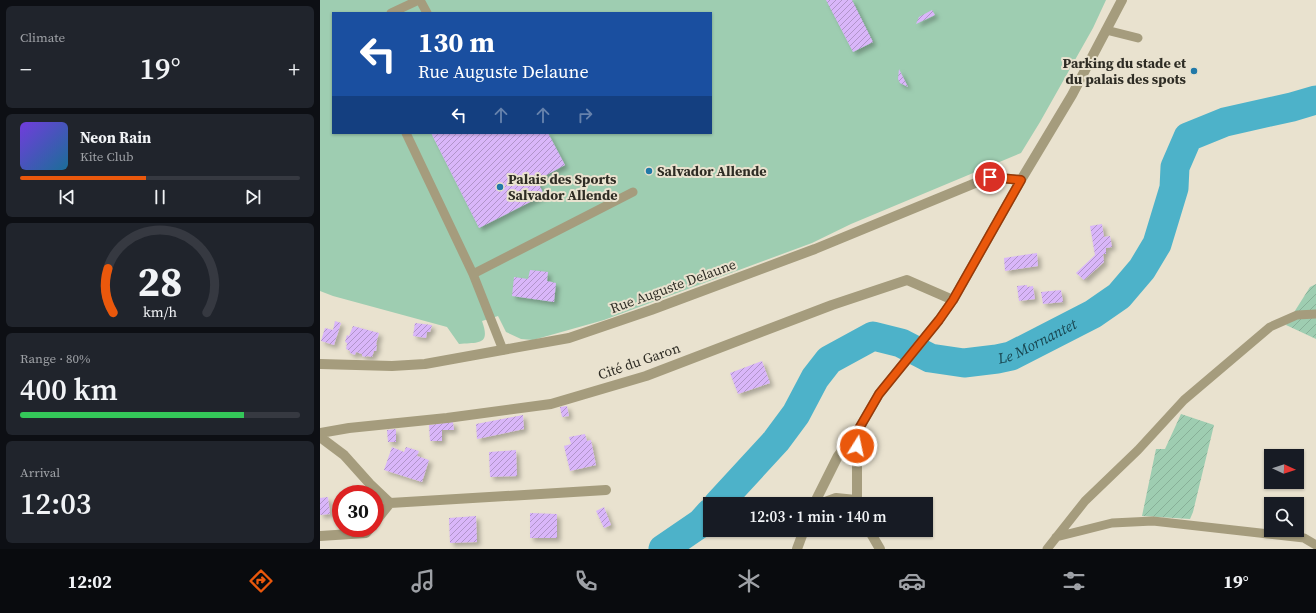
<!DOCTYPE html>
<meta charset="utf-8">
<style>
:root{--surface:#171b24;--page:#20242c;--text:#f1f3f6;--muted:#9ea1a6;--line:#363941;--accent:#ea580c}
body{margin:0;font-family:"Source Serif 4",serif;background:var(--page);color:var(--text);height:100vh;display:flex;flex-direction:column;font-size:15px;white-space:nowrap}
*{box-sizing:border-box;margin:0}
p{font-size:13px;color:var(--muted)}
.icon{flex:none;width:22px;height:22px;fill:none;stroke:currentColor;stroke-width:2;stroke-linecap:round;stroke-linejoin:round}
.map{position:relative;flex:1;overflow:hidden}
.details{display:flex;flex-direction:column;gap:6px;padding:6px;background:#0d0f14;width:320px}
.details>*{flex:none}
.top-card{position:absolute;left:12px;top:12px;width:380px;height:122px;border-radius:0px;box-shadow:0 1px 3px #0004;background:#1a4fa0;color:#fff;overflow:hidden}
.needle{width:26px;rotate:93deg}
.buttons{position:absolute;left:944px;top:449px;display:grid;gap:8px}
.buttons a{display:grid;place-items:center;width:40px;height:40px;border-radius:0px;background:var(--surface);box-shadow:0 1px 3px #0004;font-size:20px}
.speed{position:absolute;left:12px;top:485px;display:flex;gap:8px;font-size:20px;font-weight:700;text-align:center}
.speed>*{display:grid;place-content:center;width:52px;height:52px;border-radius:50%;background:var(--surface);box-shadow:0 1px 3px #0004;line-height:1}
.speed .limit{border:6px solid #d22;background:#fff;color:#111}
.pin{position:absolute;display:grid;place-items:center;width:34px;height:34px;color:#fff;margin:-17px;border:2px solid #fff;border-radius:50%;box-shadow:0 1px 4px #0007}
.me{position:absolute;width:44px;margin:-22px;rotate:10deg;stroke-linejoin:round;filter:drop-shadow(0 0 3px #0008)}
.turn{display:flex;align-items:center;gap:14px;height:84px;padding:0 20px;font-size:18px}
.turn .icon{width:52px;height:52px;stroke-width:2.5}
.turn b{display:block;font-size:28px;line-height:34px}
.lanes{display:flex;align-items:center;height:38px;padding:0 20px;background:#0003;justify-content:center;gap:20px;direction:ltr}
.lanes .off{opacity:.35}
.big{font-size:30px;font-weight:600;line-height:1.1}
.details .tile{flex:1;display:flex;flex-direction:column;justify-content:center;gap:6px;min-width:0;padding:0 14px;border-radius:6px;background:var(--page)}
.details .dial{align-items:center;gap:0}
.dial svg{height:104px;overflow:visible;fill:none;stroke:var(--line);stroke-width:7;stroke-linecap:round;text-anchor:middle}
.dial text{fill:var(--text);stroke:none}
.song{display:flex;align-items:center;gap:12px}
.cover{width:48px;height:48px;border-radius:6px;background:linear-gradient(135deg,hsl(260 70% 55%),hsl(200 70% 35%))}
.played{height:4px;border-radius:2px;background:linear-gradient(90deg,var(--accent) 45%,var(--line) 45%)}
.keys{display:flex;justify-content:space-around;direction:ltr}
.heat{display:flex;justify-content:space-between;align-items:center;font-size:22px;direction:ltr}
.charge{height:6px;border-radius:3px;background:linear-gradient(90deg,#34c759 80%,var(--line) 0)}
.trip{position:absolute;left:383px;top:497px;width:230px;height:40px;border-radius:0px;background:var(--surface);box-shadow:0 1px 3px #0004;font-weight:600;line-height:40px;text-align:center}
.tab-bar{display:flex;height:64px;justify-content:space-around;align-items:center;background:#090b0e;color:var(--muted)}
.tab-bar .icon{width:28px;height:28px}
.tab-bar .active{color:var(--accent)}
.tab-bar b{font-size:18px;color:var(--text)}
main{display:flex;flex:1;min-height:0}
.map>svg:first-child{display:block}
.garden{fill:url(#garden-furrows)}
.pitch{fill:#9ecdb1;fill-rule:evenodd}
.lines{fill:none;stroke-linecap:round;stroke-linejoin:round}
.river{stroke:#4db2c9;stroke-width:29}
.building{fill:url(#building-hatch);filter:url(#shadow)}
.lane{stroke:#a59c7d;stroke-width:9}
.street{stroke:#a59c7d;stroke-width:10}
.route-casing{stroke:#983908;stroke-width:10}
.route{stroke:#ea580c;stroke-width:7}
.poi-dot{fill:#2179a8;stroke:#e9e2cf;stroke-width:1.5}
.labels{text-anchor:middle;stroke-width:4;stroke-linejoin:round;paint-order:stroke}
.poi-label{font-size:14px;font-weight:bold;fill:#2e2c24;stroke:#e9e2cf;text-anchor:start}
.street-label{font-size:14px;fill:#2e2c24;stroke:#e9e2cf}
.water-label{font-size:15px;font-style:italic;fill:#18454f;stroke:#e9e2cf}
</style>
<main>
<section class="details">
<div class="tile"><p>Climate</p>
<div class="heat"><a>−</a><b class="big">19°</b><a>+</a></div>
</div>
<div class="tile">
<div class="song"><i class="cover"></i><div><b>Neon Rain</b><p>Kite Club</p></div></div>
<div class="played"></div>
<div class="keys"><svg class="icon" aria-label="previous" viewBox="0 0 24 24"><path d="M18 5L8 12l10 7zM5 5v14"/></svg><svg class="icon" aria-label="pause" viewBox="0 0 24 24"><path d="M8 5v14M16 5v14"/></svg><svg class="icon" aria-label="next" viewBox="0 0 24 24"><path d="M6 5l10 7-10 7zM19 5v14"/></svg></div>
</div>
<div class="tile dial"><svg viewBox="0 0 100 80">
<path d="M14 69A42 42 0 1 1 86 69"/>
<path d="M14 69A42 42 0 0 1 10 35" stroke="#ea580c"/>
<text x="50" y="56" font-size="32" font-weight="700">28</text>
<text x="50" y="72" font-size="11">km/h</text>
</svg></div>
<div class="tile"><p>Range · 80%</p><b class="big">400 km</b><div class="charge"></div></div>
<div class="tile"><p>Arrival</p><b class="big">12:03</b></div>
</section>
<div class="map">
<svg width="996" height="549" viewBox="0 0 996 549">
<defs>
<pattern id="garden-furrows" width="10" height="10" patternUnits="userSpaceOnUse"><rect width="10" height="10" fill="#9ecdb1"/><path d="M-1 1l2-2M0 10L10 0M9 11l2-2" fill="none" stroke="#88b098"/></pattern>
<pattern id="building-hatch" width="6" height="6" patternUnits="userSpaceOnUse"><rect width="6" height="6" fill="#d9b6f9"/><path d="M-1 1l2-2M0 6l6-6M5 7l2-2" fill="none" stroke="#b094c9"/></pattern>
<filter id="shadow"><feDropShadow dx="3.5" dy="3.5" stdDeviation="2" flood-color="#0004"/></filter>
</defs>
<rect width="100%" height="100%" fill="#e9e2cf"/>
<path class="garden" d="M996,284V339L966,325L990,287Z
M861,414L894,425L873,512L870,519L822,516L836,449H845Z"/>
<path class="pitch" d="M0,0H786L773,28L720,122L701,153L531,224L492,243L284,320L213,340L201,339L186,332L178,316L162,321C171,346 158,342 139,344L127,327L13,296L0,291ZM13,13H391V133H13Z"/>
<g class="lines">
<g class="river">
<path id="s1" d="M398,504L456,441L476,414L495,378L509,360L553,336L581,343L610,358L644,363L677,359L691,356L773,314L799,296L822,269L837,244L854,188L855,167L868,137L905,122L972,107L996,100"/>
<path d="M343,549L381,523L390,513"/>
</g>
</g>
<path class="building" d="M506,0H532L553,42L533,52Z
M612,10L615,15L596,24L599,17Z
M579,69L588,87L580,83L578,79Z
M111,133H228L245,165L217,180L224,195L159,228Z
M782,224L784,237L790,236L792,247L786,248V254H783L784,262L764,280L756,273L775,255L770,226Z
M717,253L718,266L685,271L684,258Z
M210,270L228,272L227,281L236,283L234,302L192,296L194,277L208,279Z
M707,285V287L713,286L715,299L699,301L697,286Z
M741,290L743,302L723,304L721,292Z
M15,321L21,323L14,345L1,341L5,328L13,330Z
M95,323L112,325L110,332H107L106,338L93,336Z
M33,326L59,333L56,344L57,345L56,351H54L52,357L47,356L46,357L42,356V354L36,352L35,355L30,353V351L26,349L27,343L25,342L27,335L29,336Z
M442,361L450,383L418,394L410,373Z
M247,406L249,416L242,417L240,407Z
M203,415L204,429L157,439L156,424Z
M133,422L134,430H122V441H110L109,425Z
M76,429V442H68L67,430Z
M265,434L267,441L271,440L276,465L250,471L244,446L251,444L249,437Z
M72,447L84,452L86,447L99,451L97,456L109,460L102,482L64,470Z
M196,450L197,476L170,477L169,452Z
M8,497L10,514L0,515V498Z
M284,507L291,525L284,528L276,511Z
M210,513L237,514V538H210Z
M156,516L157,542L130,543L129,518Z"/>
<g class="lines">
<path class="lane" d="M100,0L107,13
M71,13L99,0
M786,30L818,38
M86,133L153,274
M183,350L153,274L313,192
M736,537L792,523L833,521L984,538L996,545
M727,549L765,501L818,450L864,400L950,327L977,315L996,314"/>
<path class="street" d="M0,364L72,366L105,364L249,338L331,310L495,249L670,177L701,180
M537,432V504
M0,433L29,428L127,418L231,404L326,376L512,305L587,280L633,300
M0,437L24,455L50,484L70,503L55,522
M70,503L286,490
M494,504L518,456L537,432L559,394L619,320L633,300L701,180L752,95L802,0
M500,504L516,498L536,500
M549,530L560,549
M0,536L46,533L50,528
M477,549L484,530"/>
</g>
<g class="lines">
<defs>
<path id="route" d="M537,446V432L559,394L619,320L633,300L701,180L670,177"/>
</defs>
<use href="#route" class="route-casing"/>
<use href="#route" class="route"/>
</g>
<g class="poi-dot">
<circle cx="874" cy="71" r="4"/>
<circle cx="329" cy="171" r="4"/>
<circle cx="180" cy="187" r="4"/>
</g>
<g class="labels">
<g class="poi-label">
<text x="866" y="68" text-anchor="end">Parking du stade et<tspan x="866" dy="16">du palais des spots</tspan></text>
<text x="337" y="176">Salvador Allende</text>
<text x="188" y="184">Palais des Sports<tspan x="188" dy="16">Salvador Allende</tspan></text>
</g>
<g class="street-label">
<text transform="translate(353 286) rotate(-20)" y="5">Rue Auguste Delaune</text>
<text transform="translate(319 361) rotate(-19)" y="5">Cité du Garon</text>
</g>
<g class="water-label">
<text dy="5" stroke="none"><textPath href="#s1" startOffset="406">Le Mornantet</textPath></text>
</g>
</g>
</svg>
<div class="buttons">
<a><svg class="needle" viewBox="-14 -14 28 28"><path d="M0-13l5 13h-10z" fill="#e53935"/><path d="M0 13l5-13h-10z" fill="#9ea1a6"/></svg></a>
<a><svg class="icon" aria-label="search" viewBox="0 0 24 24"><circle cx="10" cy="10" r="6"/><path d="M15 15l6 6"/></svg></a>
</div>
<div class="speed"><div class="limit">30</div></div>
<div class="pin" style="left:670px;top:177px;background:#d93025"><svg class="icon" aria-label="arrive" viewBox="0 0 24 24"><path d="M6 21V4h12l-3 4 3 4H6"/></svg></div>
<svg class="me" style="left:537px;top:446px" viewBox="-20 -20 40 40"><circle r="17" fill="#ea580c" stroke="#fff" stroke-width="3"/><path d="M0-11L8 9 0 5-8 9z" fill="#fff"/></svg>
<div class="trip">12:03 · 1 min · 140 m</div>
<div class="top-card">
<div class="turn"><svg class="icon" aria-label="left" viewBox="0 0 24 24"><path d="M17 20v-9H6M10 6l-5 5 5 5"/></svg><div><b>130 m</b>Rue Auguste Delaune</div></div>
<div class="lanes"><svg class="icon" aria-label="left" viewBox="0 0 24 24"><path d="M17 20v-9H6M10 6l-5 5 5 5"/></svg><svg class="icon off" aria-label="ahead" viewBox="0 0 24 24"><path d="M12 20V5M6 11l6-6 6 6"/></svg><svg class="icon off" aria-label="ahead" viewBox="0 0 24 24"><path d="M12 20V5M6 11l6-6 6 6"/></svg><svg class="icon off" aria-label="right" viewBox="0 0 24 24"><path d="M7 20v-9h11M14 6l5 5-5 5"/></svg></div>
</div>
</div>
</main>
<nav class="tab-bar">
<b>12:02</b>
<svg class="icon active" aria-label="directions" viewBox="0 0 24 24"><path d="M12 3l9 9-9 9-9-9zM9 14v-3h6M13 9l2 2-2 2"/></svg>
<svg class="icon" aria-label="music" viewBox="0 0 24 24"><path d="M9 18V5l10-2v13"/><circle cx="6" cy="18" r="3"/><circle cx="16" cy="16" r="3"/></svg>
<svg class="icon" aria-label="phone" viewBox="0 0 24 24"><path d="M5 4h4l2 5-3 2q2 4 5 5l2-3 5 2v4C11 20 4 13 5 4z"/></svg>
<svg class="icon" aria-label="climate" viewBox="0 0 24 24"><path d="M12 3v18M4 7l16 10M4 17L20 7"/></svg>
<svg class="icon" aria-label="car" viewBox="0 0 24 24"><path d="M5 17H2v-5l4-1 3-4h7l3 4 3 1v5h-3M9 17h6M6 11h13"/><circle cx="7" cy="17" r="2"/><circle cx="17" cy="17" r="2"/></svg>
<svg class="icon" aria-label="filters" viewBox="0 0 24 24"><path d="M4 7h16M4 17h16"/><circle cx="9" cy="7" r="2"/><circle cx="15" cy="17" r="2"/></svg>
<b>19°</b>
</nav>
